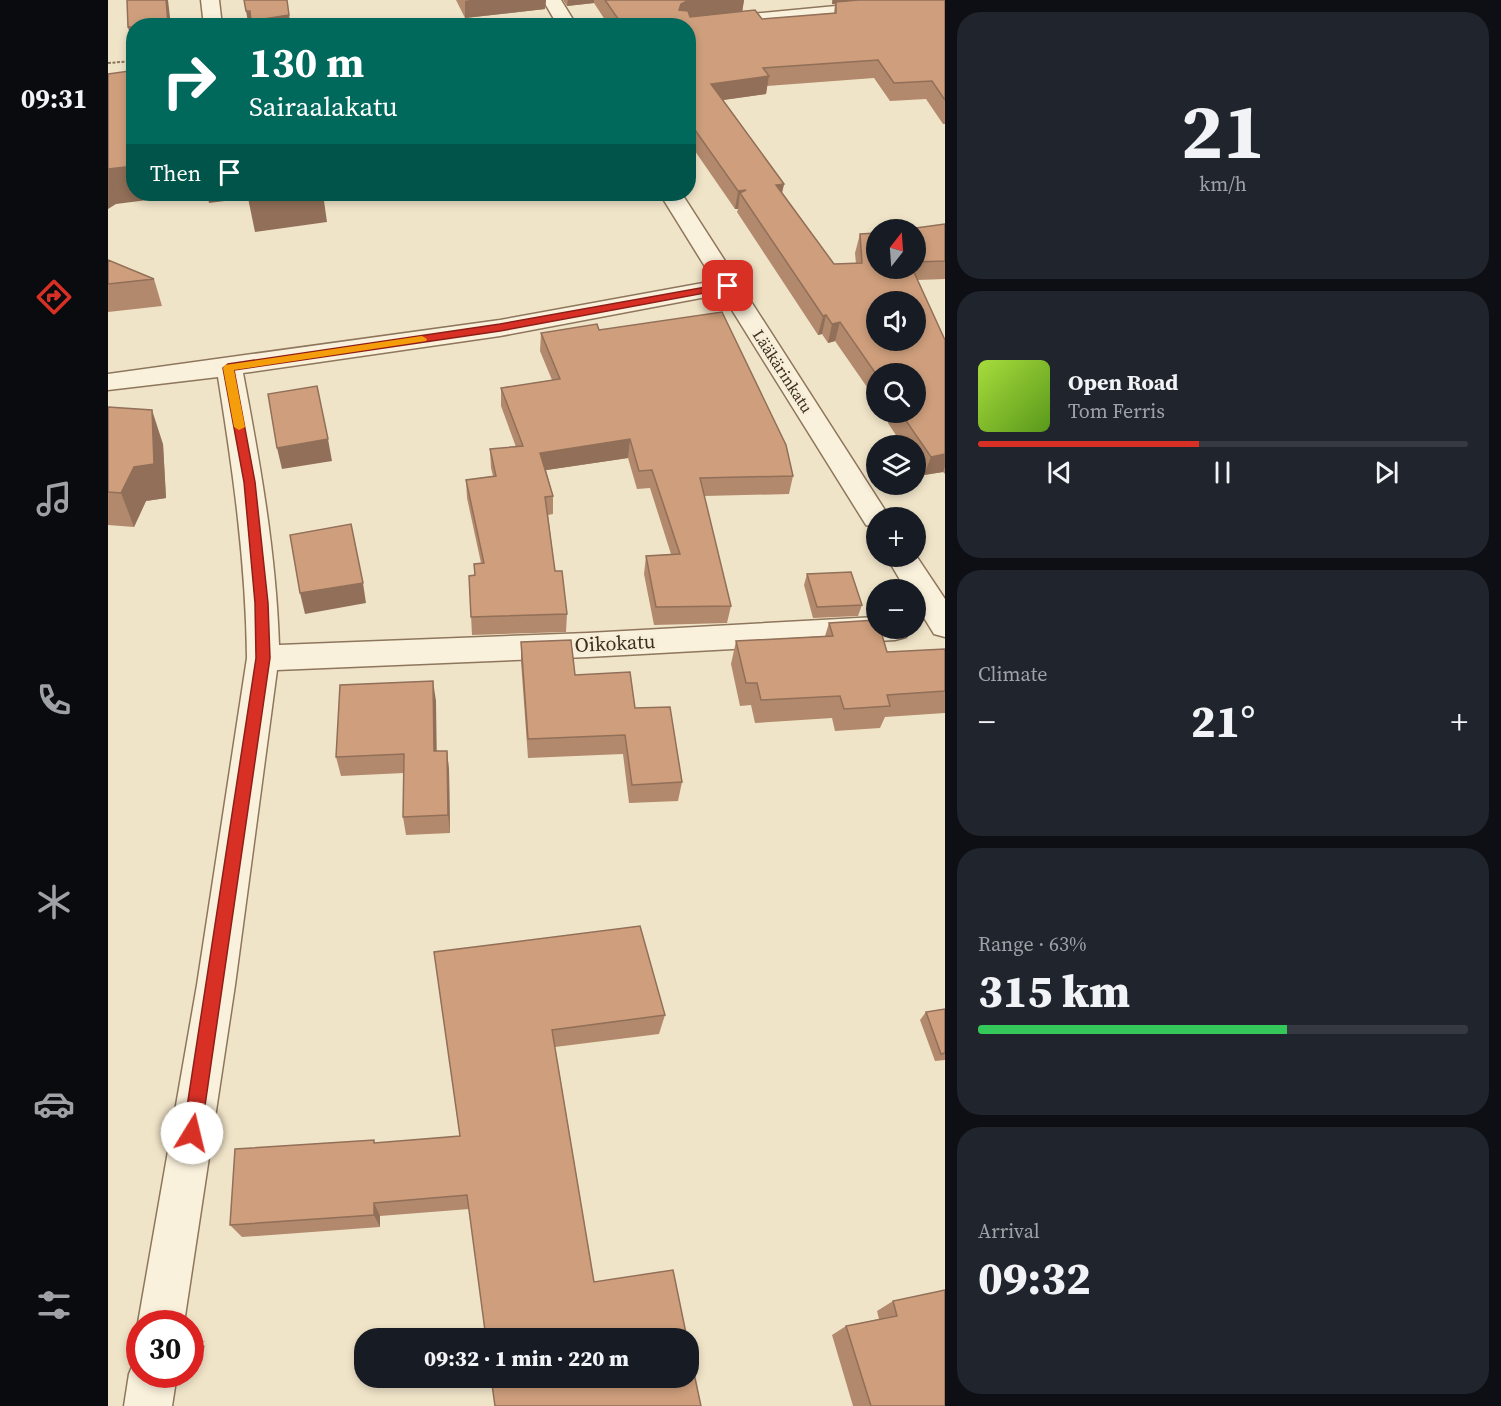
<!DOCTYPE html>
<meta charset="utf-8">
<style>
:root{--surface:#171b24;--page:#20242c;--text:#f1f3f6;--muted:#9ea1a6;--line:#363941;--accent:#d93025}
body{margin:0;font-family:"Source Serif 4",serif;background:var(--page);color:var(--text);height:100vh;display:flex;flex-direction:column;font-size:22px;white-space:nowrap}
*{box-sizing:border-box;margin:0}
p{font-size:20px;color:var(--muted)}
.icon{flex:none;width:33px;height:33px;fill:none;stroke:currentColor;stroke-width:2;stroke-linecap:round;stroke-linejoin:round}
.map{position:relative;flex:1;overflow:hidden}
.details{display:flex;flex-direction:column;gap:12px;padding:12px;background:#0d0f14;width:556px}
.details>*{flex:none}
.top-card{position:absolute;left:18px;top:18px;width:570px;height:183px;border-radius:24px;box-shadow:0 3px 9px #0003;background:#00695c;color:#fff;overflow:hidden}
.needle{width:39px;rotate:17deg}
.tools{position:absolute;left:758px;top:219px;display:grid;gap:12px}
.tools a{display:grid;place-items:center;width:60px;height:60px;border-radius:50%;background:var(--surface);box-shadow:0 3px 9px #0003;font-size:30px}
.speed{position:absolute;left:18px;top:1310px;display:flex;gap:12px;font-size:30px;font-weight:700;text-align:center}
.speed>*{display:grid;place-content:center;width:78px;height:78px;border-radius:50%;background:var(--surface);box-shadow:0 3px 9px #0003;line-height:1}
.speed .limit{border:9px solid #d22;background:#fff;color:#111}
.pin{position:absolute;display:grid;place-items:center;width:51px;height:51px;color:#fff;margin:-26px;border-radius:12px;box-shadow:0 3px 9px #0006}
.me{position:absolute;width:66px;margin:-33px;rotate:9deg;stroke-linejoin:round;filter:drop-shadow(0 0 4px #0008)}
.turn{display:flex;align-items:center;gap:21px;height:126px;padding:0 24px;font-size:27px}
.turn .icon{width:78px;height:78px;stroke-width:2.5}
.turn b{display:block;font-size:42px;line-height:51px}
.then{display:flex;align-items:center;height:57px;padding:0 24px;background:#0003;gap:12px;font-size:22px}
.big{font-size:45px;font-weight:800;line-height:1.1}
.details .card{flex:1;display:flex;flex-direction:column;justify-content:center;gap:9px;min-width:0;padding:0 21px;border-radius:24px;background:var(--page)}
.details .dial{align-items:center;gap:0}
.dial b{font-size:78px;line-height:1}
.song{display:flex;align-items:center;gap:18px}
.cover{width:72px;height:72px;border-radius:9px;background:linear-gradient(135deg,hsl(80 70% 55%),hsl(90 70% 35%))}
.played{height:6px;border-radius:3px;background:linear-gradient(90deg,var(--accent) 45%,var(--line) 45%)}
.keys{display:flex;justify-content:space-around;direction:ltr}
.heat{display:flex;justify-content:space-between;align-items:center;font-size:33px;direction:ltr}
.charge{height:9px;border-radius:4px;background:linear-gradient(90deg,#34c759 63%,var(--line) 0)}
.trip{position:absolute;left:246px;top:1328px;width:345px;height:60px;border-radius:24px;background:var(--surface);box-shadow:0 3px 9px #0003;font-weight:800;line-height:60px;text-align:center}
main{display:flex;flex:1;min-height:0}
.tabs{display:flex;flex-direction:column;width:108px;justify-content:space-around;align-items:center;background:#090b0e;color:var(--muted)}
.tabs .icon{width:42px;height:42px}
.tabs .active{color:var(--accent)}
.tabs b{font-size:27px;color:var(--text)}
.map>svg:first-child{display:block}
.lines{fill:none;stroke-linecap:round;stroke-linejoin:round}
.minor-casing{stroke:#8d765c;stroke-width:3}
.path-far1{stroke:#8d765c;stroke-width:2;stroke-dasharray:3 1.5;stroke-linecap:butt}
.path{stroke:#8d765c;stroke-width:4.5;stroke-dasharray:6 4;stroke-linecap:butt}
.minor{fill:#faf1dc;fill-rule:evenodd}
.wall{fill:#b2896c}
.shaded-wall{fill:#916f58}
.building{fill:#cf9f7d;stroke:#916f58;stroke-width:1.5;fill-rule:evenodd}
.route{fill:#d93025;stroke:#8d1f18;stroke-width:1.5}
.slow{fill:#f59e0b}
.labels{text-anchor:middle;stroke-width:6;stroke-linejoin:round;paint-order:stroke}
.far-street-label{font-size:16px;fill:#3d2e20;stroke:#f7eed8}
.street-label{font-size:20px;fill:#3d2e20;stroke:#f7eed8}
</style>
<main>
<nav class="tabs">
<b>09:31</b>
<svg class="icon active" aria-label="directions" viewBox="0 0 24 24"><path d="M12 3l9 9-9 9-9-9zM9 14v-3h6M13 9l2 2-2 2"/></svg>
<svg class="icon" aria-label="music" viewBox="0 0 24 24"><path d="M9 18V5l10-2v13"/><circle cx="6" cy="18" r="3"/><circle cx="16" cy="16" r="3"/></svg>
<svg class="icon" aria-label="phone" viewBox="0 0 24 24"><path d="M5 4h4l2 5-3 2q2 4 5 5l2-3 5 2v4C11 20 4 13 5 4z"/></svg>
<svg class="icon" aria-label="climate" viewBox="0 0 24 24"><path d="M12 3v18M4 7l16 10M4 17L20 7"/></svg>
<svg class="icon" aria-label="car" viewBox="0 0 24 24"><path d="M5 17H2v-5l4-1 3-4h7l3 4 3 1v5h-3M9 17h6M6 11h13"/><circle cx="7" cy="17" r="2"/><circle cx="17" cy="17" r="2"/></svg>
<svg class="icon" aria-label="filters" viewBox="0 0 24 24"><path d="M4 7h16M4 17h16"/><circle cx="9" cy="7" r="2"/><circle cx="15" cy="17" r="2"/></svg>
</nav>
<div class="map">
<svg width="837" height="1406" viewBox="0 0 837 1406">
<rect width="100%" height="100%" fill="#f0e4c8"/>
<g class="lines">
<defs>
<path id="minor" d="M93,0H111L114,26H96Z
M435,0H453L469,26H450Z
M791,0H837V6L580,32V26H571L573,22L580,20Z
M552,194H574L782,518H768V528L758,525L614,294L392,336L135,373C152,463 168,553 171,645L480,633L768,617V628H802L798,637L787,640L480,657L169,670L127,985L76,1323H32V1327L30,1323L89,985L139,658C138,563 125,470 110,377L0,390V374L392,320L606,281Z
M807,554L837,599V637L826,634L807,603V590H798L778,556H807Z
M32,1356V1374H69L64,1406H16L21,1374L28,1357Z"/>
</defs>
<use href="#minor" class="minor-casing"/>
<path class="path-far1" d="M409,26L418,25
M0,63L26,61"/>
<path class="path" d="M92,1361L95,1341"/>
<use href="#minor" class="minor"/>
</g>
<path class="wall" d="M348,0H438L437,9L357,18Z
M455,0H636L634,12L654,19L726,13L727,4H724V0H837V124H835L818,99L782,101L766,78L659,86L658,94L615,100L676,184L674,192L726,264H748L747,253L752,234L768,268H807V230L837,224V279L809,280L837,340V474L835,472L816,475L807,462V446H795L780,423L781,419L777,412H807L768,374V400L727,341L720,343L714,334L710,335L629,212L630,209H627L580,141V26H501L486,3L459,6Z
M0,260L46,279L54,306L0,312Z
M491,330L685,476L681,494L596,496L623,606L619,623L546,625L536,574L538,556L563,554L542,488L529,489L520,458L438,470L445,496V514L440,515L447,571L459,614L458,632L364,635L361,576L367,575L366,564L373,563L359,498L358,480L385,476L383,468L382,449L408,447L393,406V388L444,380L432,351L433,333Z
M0,407L55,444L58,498L38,501L26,527L0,525Z
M699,574L754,605L750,616L705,618L696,585Z
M721,623L779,652L837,649V713L777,717L772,728L727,731L724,718L647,723L643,705L632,706L623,664L628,641L717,636Z
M413,642L467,675L527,708L574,782L570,801L521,803L515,754L420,758L413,662Z
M328,701V751H339L341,770L342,833L298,835L295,817L296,773L233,776L228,757Z
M326,952L557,1015L551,1034L447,1047L486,1282L579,1338L361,1209L272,1216V1227L134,1237L122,1225L267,1143L352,1136Z
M837,1009V1060L827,1061L812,1020L818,1012Z
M785,1301L837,1406H745L724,1335L738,1326L771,1319L769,1311Z"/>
<path class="shaded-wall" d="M58,0H60L63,26H39Z
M362,0H438L437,9L357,18V1Z
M460,0H486V3L459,6Z
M581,0H636L634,13L579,18L571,10L573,4Z
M725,0H767L724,4Z
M138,11L181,15L183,25L144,26V21L140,22Z
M20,27H26L25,48Z
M21,71L26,87V103L23,95Z
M661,76L658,94L601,102L603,84Z
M26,166V194H87L8,204L0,209V169Z
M676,184L672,202L668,185Z
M638,190L632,193L630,209H627L630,191Z
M99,194H140V198L101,203Z
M174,194H215L219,222L147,232L140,198Z
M718,315L714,334L710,335L715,316Z
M732,322L727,341L720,343L724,324Z
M44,410L55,444L58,498L38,501L26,527L13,493Z
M220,439L224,461L174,469L169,448Z
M522,439L520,458L432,471V453Z
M837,454V467L835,472L816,475L823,457Z
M255,583L258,603L197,614L192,593Z
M325,681L328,701L329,770L326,751Z
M339,751L341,770L342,833L340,815Z
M266,1203L272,1216V1227L266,1215Z"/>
<path class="building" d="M19,0H58L60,23L39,26H26V27H20Z
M136,0H179L181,15L143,21L142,11H138Z
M497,0H586H581L573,4L571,10L580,11L582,17L647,10L654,19L728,13V2L750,0H837V100L824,81L786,83L770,60L655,68L661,76L603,84L676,184L668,185L726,264L754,263L752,234L768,233V268H804L837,340V454L823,457L792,412H807V374H768L732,322L724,324L718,315L715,316L632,193L638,190L630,191L580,120V26H515ZM768,302H807V340H768Z
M21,71L23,95L26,94V166L0,169V74Z
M139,194H174L140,198Z
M837,224V261L807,262V230H793Z
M0,260L46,279L0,284Z
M614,312L678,445L685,476L592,478L623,606L548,607L538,556L572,554L544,470L531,471L522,439L432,453L445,496L437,497L447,571H454L459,614L363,617L361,576L367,575L366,564L376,563L358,480L388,476L382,449L415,446L393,388L452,379L433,333L489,324L491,330Z
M209,386L220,439L169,448L160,394Z
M0,407L44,410L46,464L26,467L13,493L0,492Z
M243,524L255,583L192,593L182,535Z
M743,572L754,605L709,607L699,574Z
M768,620V628H772L779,652L837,649V691L779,695L782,706L736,709L732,696L653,700L649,683H638L628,641L725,636L721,623Z
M463,640L467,675L522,672L527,708L562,707L574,782L524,785L517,735L420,739L413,642Z
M325,681L326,751H339L340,815L295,817L296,754L228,757L232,685Z
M532,926L557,1015L444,1030L486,1282L565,1270L579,1338H378L359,1195L266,1203V1215L122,1225L127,1149L266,1140V1143L352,1136L326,952Z
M837,1009V1053L833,1054L818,1012Z
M837,1290V1406H763L738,1326L789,1316L785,1301Z
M580,1345L593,1406H387L383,1377H580Z"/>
<path class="route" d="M620,283L624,284V288L392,331L126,370L147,482L160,603L162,658L93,1133L90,1139L84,1142L78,1139L75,1133L148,658L147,603L136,482L115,368L120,364L392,324Z"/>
<path class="slow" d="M314,336L319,339L318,341L126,370L137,427L131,430L126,427L115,368L117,365Z"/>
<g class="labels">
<g class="far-street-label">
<text transform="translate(675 371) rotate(57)" y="6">Lääkärinkatu</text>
</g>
<g class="street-label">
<text transform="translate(507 643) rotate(-3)" y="7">Oikokatu</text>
</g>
</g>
</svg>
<div class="tools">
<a><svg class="needle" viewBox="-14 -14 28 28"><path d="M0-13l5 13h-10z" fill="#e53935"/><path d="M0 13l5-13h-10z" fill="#9ea1a6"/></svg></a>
<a><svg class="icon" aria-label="sound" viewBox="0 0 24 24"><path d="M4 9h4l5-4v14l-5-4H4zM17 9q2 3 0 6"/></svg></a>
<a><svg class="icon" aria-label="search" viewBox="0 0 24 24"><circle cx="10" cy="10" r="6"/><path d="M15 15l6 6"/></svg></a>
<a><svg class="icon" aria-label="layers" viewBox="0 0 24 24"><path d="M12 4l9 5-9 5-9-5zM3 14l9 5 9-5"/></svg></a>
<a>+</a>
<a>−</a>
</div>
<div class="speed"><div class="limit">30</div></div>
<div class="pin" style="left:620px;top:286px;background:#d93025"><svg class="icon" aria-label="arrive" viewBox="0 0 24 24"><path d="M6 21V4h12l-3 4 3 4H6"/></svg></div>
<svg class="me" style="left:84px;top:1133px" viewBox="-20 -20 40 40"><circle r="19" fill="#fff"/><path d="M0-13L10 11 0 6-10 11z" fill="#d93025"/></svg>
<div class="trip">09:32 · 1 min · 220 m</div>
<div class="top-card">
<div class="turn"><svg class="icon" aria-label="right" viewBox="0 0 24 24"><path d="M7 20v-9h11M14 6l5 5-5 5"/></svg><div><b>130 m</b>Sairaalakatu</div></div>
<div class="then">Then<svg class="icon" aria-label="arrive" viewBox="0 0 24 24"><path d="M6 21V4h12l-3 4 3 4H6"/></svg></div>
</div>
</div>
<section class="details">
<div class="card dial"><b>21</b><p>km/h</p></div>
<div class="card">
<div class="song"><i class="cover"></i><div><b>Open Road</b><p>Tom Ferris</p></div></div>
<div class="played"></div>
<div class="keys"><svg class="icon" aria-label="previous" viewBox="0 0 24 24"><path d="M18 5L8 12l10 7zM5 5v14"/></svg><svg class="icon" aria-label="pause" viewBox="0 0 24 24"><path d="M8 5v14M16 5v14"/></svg><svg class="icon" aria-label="next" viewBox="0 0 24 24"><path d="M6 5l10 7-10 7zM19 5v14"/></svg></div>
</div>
<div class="card"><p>Climate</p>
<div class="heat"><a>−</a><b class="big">21°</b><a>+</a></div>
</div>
<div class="card"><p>Range · 63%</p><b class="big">315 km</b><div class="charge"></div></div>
<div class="card"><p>Arrival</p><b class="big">09:32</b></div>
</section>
</main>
